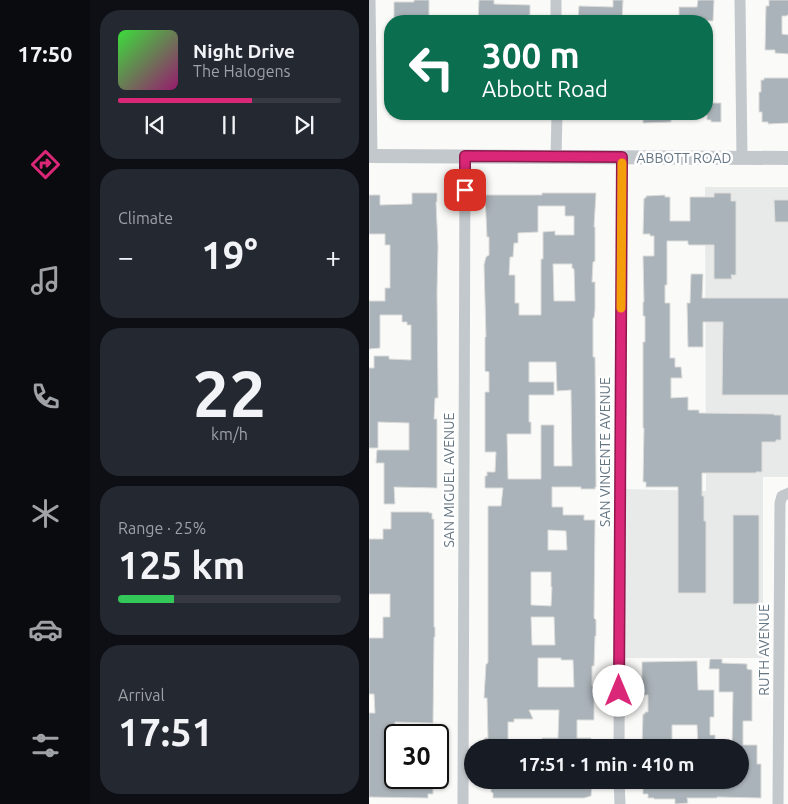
<!DOCTYPE html>
<meta charset="utf-8">
<style>
:root{--surface:#171b24;--page:#242831;--text:#f1f3f6;--muted:#9ea1a6;--line:#363941;--accent:#db2777}
body{margin:0;font-family:Ubuntu,sans-serif;background:var(--page);color:var(--text);height:100vh;display:flex;flex-direction:column;font-size:19px;white-space:nowrap}
*{box-sizing:border-box;margin:0}
p{font-size:16px;color:var(--muted)}
.icon{flex:none;width:28px;height:28px;fill:none;stroke:currentColor;stroke-width:2;stroke-linecap:round;stroke-linejoin:round}
.map{position:relative;flex:1;overflow:hidden}
.details{display:flex;flex-direction:column;gap:10px;padding:10px;background:#0d0f14;width:279px}
.details>*{flex:none}
.guide{position:absolute;left:15px;top:15px;width:329px;height:105px;border-radius:20px;box-shadow:0 1px 4px #0004;background:#0b6e4f;color:#fff;overflow:hidden}
.speed{position:absolute;left:15px;top:724px;display:flex;gap:10px;font-size:25px;font-weight:700;text-align:center}
.speed>*{display:grid;place-content:center;width:65px;height:65px;border-radius:50%;background:var(--surface);box-shadow:0 1px 4px #0004;line-height:1}
.speed .limit{border:2px solid #111;border-radius:8px;background:#fff;color:#111}
.pin{position:absolute;display:grid;place-items:center;width:42px;height:42px;color:#fff;margin:-21px;border-radius:10px;box-shadow:0 2px 8px #0006}
.me{position:absolute;width:55px;margin:-28px;rotate:0deg;stroke-linejoin:round;filter:drop-shadow(0 0 4px #0008)}
.turn{display:flex;align-items:center;gap:18px;height:105px;padding:0 15px;font-size:22px}
.turn .icon{width:65px;height:65px;stroke-width:2.5}
.turn b{display:block;font-size:35px;line-height:42px}
.big{font-size:38px;font-weight:600;line-height:1.1}
.details .widget{flex:1;display:flex;flex-direction:column;justify-content:center;gap:8px;min-width:0;padding:0 18px;border-radius:20px;background:var(--page)}
.details .dial{align-items:center;gap:0}
.dial b{font-size:65px;line-height:1}
.song{display:flex;align-items:center;gap:15px}
.cover{width:60px;height:60px;border-radius:8px;background:linear-gradient(135deg,hsl(120 70% 55%),hsl(320 70% 35%))}
.played{height:5px;border-radius:2px;background:linear-gradient(90deg,var(--accent) 60%,var(--line) 60%)}
.keys{display:flex;justify-content:space-around;direction:ltr}
.heat{display:flex;justify-content:space-between;align-items:center;font-size:28px;direction:ltr}
.charge{height:8px;border-radius:4px;background:linear-gradient(90deg,#34c759 25%,var(--line) 0)}
.trip{position:absolute;left:95px;top:739px;width:285px;height:50px;border-radius:25px;background:var(--surface);box-shadow:0 1px 4px #0004;font-weight:600;line-height:50px;text-align:center}
main{display:flex;flex:1;min-height:0}
.tab-bar{display:flex;flex-direction:column;width:90px;justify-content:space-around;align-items:center;background:#090b0e;color:var(--muted)}
.tab-bar .icon{width:35px;height:35px}
.tab-bar .on{color:var(--accent)}
.tab-bar b{font-size:22px;color:var(--text)}
.map>svg:first-child{display:block}
.built{fill:#e8e9e9}
.building{fill:#aab3b9;stroke:#dcdcda;fill-rule:evenodd}
.lines{fill:none;stroke-linecap:round;stroke-linejoin:round}
.minor{stroke:#c3c8cc;stroke-width:11}
.tertiary{stroke:#c3c8cc;stroke-width:14}
.route-casing{stroke:#8e194d;stroke-width:12}
.route{stroke:#db2777;stroke-width:9}
.slow{stroke:#f59e0b;stroke-width:9}
.labels{text-anchor:middle;stroke-width:5;stroke-linejoin:round;paint-order:stroke}
.street-label{font-size:14px;fill:#657683;stroke:#fff}
</style>
<main>
<nav class="tab-bar">
<b>17:50</b>
<svg class="icon on" aria-label="directions" viewBox="0 0 24 24"><path d="M12 3l9 9-9 9-9-9zM9 14v-3h6M13 9l2 2-2 2"/></svg>
<svg class="icon" aria-label="music" viewBox="0 0 24 24"><path d="M9 18V5l10-2v13"/><circle cx="6" cy="18" r="3"/><circle cx="16" cy="16" r="3"/></svg>
<svg class="icon" aria-label="phone" viewBox="0 0 24 24"><path d="M5 4h4l2 5-3 2q2 4 5 5l2-3 5 2v4C11 20 4 13 5 4z"/></svg>
<svg class="icon" aria-label="climate" viewBox="0 0 24 24"><path d="M12 3v18M4 7l16 10M4 17L20 7"/></svg>
<svg class="icon" aria-label="car" viewBox="0 0 24 24"><path d="M5 17H2v-5l4-1 3-4h7l3 4 3 1v5h-3M9 17h6M6 11h13"/><circle cx="7" cy="17" r="2"/><circle cx="17" cy="17" r="2"/></svg>
<svg class="icon" aria-label="filters" viewBox="0 0 24 24"><path d="M4 7h16M4 17h16"/><circle cx="9" cy="7" r="2"/><circle cx="15" cy="17" r="2"/></svg>
</nav>
<section class="details">
<div class="widget">
<div class="song"><i class="cover"></i><div><b>Night Drive</b><p>The Halogens</p></div></div>
<div class="played"></div>
<div class="keys"><svg class="icon" aria-label="previous" viewBox="0 0 24 24"><path d="M18 5L8 12l10 7zM5 5v14"/></svg><svg class="icon" aria-label="pause" viewBox="0 0 24 24"><path d="M8 5v14M16 5v14"/></svg><svg class="icon" aria-label="next" viewBox="0 0 24 24"><path d="M6 5l10 7-10 7zM19 5v14"/></svg></div>
</div>
<div class="widget"><p>Climate</p>
<div class="heat"><a>−</a><b class="big">19°</b><a>+</a></div>
</div>
<div class="widget dial"><b>22</b><p>km/h</p></div>
<div class="widget"><p>Range · 25%</p><b class="big">125 km</b><div class="charge"></div></div>
<div class="widget"><p>Arrival</p><b class="big">17:51</b></div>
</section>
<div class="map">
<svg width="420" height="804" viewBox="0 0 420 804">
<rect width="100%" height="100%" fill="#fafaf8"/>
<path class="built" d="M336,187H419V477H394V658H255V489L337,491Z"/>
<path class="building" d="M45,0H60V21H25V2H45Z
M110,0H125V4L161,5V15H159L158,21H109Z
M244,0H254L253,21L209,20L210,6L244,7Z
M329,0H345L344,21L310,20V7H328Z
M400,0H420V15H418V16H413V34L420,35V54L406,53V50H396L397,6H400Z
M395,78H420V123L399,124V122H393V112H390V92H392V80H395Z
M338,103H352V122H342V120H338Z
M274,114H302V122L274,123Z
M43,193H68V202H67L69,247L68,293L69,398H66L65,419H68V488L25,487L26,504H15V463H7L8,450H40V423L9,422V448H0V368H5V356H20V359L42,360V325H38V322H33V315H11V348L0,349V301H16V288H21V245H16V234H0V195H11V205L43,204Z
M173,193H227L225,227H226V261L224,262L223,282H226V310L225,318H224V357H226L227,487H226V489H212V487H183V507H194V515H215V520H226L225,618L227,620V636H226L225,666H223V686H225V720H208V738H222V747L173,748V738H189L190,710H160L164,719H145V722H139V748H116V738H119L118,698H115L117,664H118L119,662V506H132L134,488H116V476H118V472H126L127,452H116V392H120V372L116,371V337H117L115,265L117,257L120,255V237H118L116,195H173ZM169,206H196V216H205V235H186V231L174,232V259H172V315H150V303H146V275H140L141,257H144L145,243H149V233L169,232ZM184,264H203V268L205,269L206,301H185ZM160,362H187L188,391L202,390L203,466H185V425H172V479H139L138,434H162V422H160V395H185V382H160ZM179,530L197,531L198,550H179ZM162,572H182V587H183L182,606L162,605ZM162,617H185L186,645H163ZM169,658H192V660H204L205,687H169Z
M345,193H362V201H367V275H362L363,279H345V245H320L319,244V241H298V285H296V303H301V358H306V367H312L313,378H302V398L319,397V410H330V413L405,414V415H412V440H407V442H393V472H387V473H333V496H335V521H337V593H309V487H277V482H274L275,428H274V342H276V316H274V302H275L274,256H285V236H281V234H274L275,198H277V196L296,195V197H301V221H321V197H345Z
M405,200H420V222H406Z
M322,274H334L333,298H420V395H353L354,322H334V347H319L318,303H321Z
M22,512H60V513H63V519H65V627H66V637H65L64,723L26,722V778H32L33,784L64,783V794H59V798L0,797V713H6L5,694H0V638H14V617H21V594H0V539H14V529H22Z
M364,515H390V604H364Z
M341,659H353V663L378,664V669L383,670V721H374V745H388V764H392V798L348,797V798H318L319,803L306,804V799H285V798H279V794H274V783H279V780H347V787H363V780H371V748H363L364,692H350V669H340Z
M328,661L329,690H345V717H341V735H346V748H329L328,725H303V748H276V746H273L274,714H276V712H279V695H273V662Z
M150,780H182V783H223L222,796L215,798H124V793L122,792V783H150Z"/>
<g class="lines">
<path class="minor" d="M1,0L3,156
M187,0V21
M371,0L373,158
M187,157L188,114
M250,748L253,157
M250,780L251,804
M94,804L96,156
M409,804L411,503L413,496L420,493"/>
<path class="tertiary" d="M0,156L420,158"/>
</g>
<g class="lines">
<defs>
<path id="route" d="M96,190V156L253,157L250,691"/>
</defs>
<use href="#route" class="route-casing"/>
<use href="#route" class="route"/>
<path class="slow" d="M252,308L253,163"/>
</g>
<g class="labels">
<g class="street-label">
<text x="315" y="163">ABBOTT ROAD</text>
<text transform="translate(236 452) rotate(-90)" y="5">SAN VINCENTE AVENUE</text>
<text transform="translate(80 480) rotate(-90)" y="5">SAN MIGUEL AVENUE</text>
<text transform="translate(395 650) rotate(-90)" y="5">RUTH AVENUE</text>
</g>
</g>
</svg>
<div class="speed"><div class="limit">30</div></div>
<div class="pin" style="left:96px;top:190px;background:#d93025"><svg class="icon" aria-label="arrive" viewBox="0 0 24 24"><path d="M6 21V4h12l-3 4 3 4H6"/></svg></div>
<svg class="me" style="left:250px;top:691px" viewBox="-20 -20 40 40"><circle r="19" fill="#fff"/><path d="M0-13L10 11 0 6-10 11z" fill="#db2777"/></svg>
<div class="trip">17:51 · 1 min · 410 m</div>
<div class="guide">
<div class="turn"><svg class="icon" aria-label="left" viewBox="0 0 24 24"><path d="M17 20v-9H6M10 6l-5 5 5 5"/></svg><div><b>300 m</b>Abbott Road</div></div>
</div>
</div>
</main>
